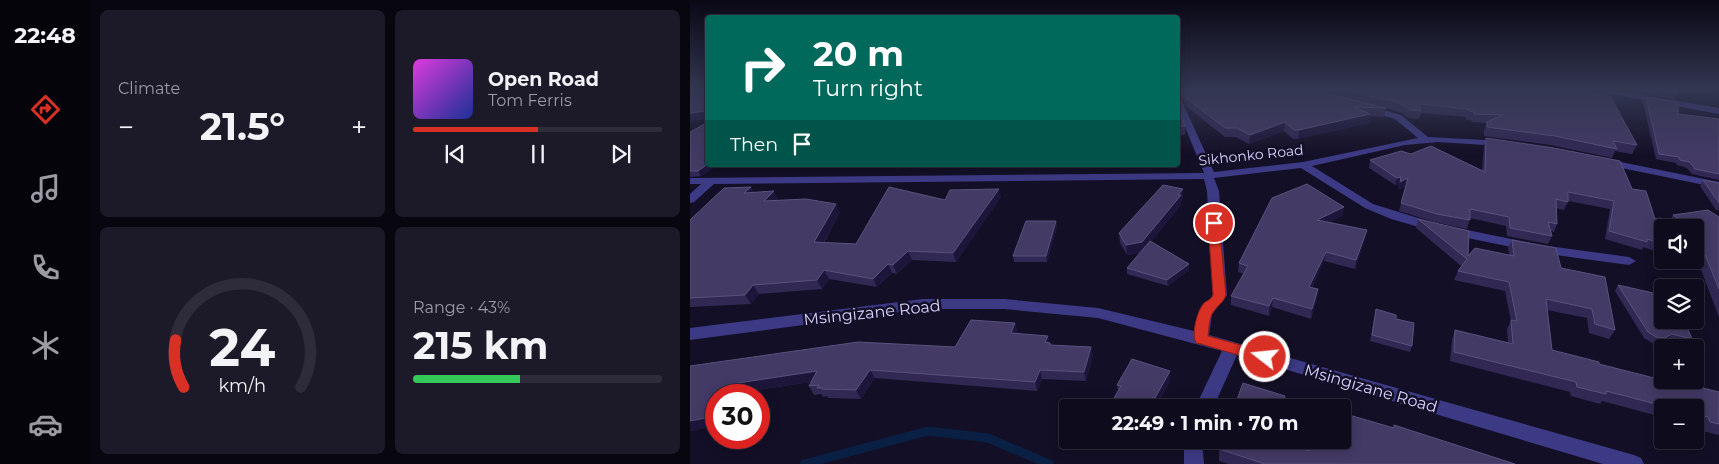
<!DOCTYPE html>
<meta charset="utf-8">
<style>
:root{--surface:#0e0b1c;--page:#1c1929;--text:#f1f3f6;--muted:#9b9ba3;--line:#2e2b3b;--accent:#d93025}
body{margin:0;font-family:Montserrat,sans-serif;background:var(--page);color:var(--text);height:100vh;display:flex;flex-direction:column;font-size:19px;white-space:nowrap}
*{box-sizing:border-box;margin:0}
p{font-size:16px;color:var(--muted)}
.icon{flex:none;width:28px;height:28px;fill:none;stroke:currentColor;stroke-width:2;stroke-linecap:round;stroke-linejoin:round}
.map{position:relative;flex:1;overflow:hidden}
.sheet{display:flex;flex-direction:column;gap:10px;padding:10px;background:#08060f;width:600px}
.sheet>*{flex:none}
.top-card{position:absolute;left:15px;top:15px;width:475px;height:152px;border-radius:5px;box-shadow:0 2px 12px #0003,0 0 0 1px var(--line);background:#00695c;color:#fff;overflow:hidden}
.fabs{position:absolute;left:964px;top:219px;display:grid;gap:10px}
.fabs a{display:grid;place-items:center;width:50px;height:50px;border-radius:5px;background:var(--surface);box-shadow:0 2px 12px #0003,0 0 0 1px var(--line);font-size:25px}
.speed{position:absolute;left:15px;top:384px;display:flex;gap:10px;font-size:25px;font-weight:700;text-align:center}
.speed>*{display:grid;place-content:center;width:65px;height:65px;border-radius:50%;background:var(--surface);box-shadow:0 2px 12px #0003,0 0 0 1px var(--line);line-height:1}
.speed .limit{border:8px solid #d22;background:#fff;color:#111}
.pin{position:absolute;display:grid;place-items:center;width:42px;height:42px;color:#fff;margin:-21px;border:2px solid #fff;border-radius:50%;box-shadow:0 1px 5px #0007}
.me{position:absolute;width:55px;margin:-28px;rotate:286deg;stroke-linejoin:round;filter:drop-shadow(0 0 4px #0008)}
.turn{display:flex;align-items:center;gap:18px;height:105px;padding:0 25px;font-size:22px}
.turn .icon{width:65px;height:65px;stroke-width:2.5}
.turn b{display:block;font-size:35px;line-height:42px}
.then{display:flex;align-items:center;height:48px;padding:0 25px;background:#0003;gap:10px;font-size:19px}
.big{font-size:38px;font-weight:700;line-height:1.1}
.sheet .widget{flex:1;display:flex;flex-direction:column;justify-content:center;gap:8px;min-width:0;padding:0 18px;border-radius:8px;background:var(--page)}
.sheet .dial{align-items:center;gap:0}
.dial svg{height:130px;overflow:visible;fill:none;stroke:var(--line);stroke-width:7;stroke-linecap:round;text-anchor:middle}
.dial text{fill:var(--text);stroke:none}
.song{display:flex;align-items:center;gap:15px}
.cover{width:60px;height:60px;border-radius:8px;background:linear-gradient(135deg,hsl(300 70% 55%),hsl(230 70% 35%))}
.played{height:5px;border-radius:2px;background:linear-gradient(90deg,var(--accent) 50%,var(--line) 50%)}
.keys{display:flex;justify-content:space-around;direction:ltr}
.heat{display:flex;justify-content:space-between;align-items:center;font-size:28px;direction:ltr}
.charge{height:8px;border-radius:4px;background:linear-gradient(90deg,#34c759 43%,var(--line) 0)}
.sheet .tiles{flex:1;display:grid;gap:10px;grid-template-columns:repeat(2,1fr)}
.trip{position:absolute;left:369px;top:399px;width:292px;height:50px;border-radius:5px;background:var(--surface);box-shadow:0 2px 12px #0003,0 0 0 1px var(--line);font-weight:700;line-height:50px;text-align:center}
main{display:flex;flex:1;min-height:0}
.menu{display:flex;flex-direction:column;width:90px;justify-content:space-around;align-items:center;background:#06040b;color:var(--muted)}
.menu .icon{width:35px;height:35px}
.menu .selected{color:var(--accent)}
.menu b{font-size:22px;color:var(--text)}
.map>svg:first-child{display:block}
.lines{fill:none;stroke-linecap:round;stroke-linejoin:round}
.stream{stroke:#0a1f44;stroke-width:9}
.minor{fill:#3d3a85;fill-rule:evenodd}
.wall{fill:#312854}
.shaded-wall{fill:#1d163a}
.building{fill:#433a66;stroke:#5a527e}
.route{fill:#d93025;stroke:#8d1f18}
.labels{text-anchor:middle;stroke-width:5;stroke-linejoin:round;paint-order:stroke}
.street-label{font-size:14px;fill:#d9d4ff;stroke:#130f26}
.near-street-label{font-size:16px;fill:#d9d4ff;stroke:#130f26}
</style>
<main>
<nav class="menu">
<b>22:48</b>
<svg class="icon selected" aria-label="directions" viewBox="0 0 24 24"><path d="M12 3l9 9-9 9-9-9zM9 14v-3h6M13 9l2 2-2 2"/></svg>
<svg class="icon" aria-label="music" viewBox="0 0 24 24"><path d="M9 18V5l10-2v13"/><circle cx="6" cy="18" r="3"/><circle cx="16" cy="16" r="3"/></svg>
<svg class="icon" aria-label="phone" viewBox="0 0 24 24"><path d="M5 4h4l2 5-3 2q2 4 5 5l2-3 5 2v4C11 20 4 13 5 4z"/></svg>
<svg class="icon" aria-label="climate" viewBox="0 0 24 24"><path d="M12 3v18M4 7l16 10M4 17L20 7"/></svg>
<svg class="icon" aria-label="car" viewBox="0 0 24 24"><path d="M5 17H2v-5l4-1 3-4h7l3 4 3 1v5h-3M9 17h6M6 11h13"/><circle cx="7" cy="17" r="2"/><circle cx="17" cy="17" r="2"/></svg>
</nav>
<section class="sheet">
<div class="tiles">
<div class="widget"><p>Climate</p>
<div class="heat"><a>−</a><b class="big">21.5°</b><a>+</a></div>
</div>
<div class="widget">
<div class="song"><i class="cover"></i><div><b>Open Road</b><p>Tom Ferris</p></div></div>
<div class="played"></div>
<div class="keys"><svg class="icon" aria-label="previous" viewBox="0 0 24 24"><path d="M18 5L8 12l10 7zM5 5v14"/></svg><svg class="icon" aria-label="pause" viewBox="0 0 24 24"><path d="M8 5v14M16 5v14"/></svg><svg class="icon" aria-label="next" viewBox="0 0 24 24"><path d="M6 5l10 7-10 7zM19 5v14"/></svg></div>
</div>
<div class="widget dial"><svg viewBox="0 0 100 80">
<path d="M14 69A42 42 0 1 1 86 69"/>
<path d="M14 69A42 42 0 0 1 9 40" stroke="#d93025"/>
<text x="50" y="56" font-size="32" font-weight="700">24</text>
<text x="50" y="72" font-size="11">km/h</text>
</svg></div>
<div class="widget"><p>Range · 43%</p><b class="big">215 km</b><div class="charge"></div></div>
</div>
</section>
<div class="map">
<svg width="1029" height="464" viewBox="0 0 1029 464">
<rect width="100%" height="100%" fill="#130f26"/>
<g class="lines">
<path class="stream" d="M114,464L238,431L298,438L359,464"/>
<path class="minor" d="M901,90H923L1029,108V114Z
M488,98L492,101L524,172L613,162L728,138L705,119L677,111L676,109L680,106L711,115L738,137L814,141L816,143L811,146L748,142L715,145L622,166L683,204L747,224L749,227L747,230L743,231L701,219L675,208L611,168L524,178L529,191L537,295L522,314L519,335L944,455L951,458L954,464H913L547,355L523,408H505L532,351L408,318L314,309H233L0,340V328L233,299H314L408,308L504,331L509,310L523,295L517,191L514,179L24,184L4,202L0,203V194L11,184H0V178L514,173L488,110Z
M916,159L1029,182V188L912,164L911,162L912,160Z
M762,227L851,245L939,257L946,261L939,265L851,253L758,234L756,231L758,228Z
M494,440H512L514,464H494Z"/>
</g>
<path class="wall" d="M488,90H883L947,145L942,154L925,151L922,158L861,145L794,136V130L797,123L782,122L781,120H776V117L731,113L729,119L718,118L712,113L700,109L634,93L696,108L694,117L680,116L678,123L608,139H603L594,131L559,144L546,137H535L496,106L493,100L488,97Z
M951,90H987V94L984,99L951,93Z
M956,97L988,114L1029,119V180L1002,174L997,168L987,165L986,163L966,159L953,102Z
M488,107L495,126V135H488Z
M0,132L18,165H28L11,176L0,177Z
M796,138L942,189L970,243L965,251L953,247L952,250L915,239L920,209L878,201L874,210L866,208L867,224L864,232L861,231L862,236L858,244L817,236L816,226L780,218L777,229L744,222L709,211L716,186L708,190L709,184L705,185L679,168L680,160L721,154L792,171L794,146Z
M1013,180L1029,183V210H1026L1010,186Z
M61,187L64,193L88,200L150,212L134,243L166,244L255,200L311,197L266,262L222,260L207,274L202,273L187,287L139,279L132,289L69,294L61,304L0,307V220Z
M493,199L491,201V205L461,242L499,270L478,286L437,274V268L450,253L437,255L430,243L429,233Z
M983,215L1029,217V317L1005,254V228H982L978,224Z
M653,216L639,222L677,230L675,239L665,269L634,261L622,288L628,289L627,299L621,319L582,307L579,316L541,305V296L554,274L548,272L549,263Z
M728,219L778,256L819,255L818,248L822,240L871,268L925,330L919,339L899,333L897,318L857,310L862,350L909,364L1004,388L1005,386L1029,392V435L1012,431L1010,427L1005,425V408H972V417L912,401L910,404L881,396L880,392L760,361L762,339L765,330L818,343L817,329L821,321L815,291L764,280L768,271L771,266L726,228Z
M366,221L367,227L357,262H324L323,256Z
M928,285L1002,339L997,345L977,340L971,345L964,344L954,338L925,291Z
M686,309L706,319L722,346L720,352L680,341Z
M328,332L327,334L360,343L361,345L403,355L396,381L352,379L347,391L185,378L171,399L138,398L137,396L133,397L131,394L124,395L119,386L121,382L54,392L53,395H26V426L0,431V366L265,347Z
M480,371V381L466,408L428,392L427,385Z
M704,425L825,464H539L529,461V449L533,440H584V441L620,451L703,428Z
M426,440H447L444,446Z"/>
<path class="shaded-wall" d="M18,110V119L0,121V113Z
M680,114L678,123L608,139L609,130Z
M595,122L594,131L559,144L560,135Z
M18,164L28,165L11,176L8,171Z
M341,165H345L342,170Z
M711,177L709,184L705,185L707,178Z
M718,178L716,186L708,190L710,182Z
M61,187L65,195L54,193Z
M309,189L311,197L266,262L263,253Z
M493,189V199L491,201V205L453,252L437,255L436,245L488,195Z
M84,191L88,200L79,209L74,201Z
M146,204L150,212L129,251L124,242Z
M654,207L653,216L626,229L627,220Z
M366,221L367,227L357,262L356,256Z
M677,230L675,239L665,269L666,260Z
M218,251L222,260L207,274L203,265Z
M636,252L634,261L618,296L619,287Z
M198,264L202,273L187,287L183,279Z
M499,264V270L478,286L477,280Z
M134,270L139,279L132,289L127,280Z
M63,285L69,294L61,304L55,295Z
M628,289L627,299L621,319L622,309Z
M583,298L582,307L579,316V306Z
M325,323L328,332L323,342L321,333Z
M982,334L977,340L971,345L975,338Z
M358,336L360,344V343L363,351L355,342Z
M401,347L403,355L396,381L394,372Z
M180,370L185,378L171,399L166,390Z
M350,370L352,379L347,391L345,382Z
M127,371L132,380L54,392L53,395H42L48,383Z
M480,371V381L466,408L465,398Z
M463,397V408H458Z
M26,416V426L0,431V421Z
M443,440H447L444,446Z"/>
<path class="building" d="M0,90H18V110L15,111L0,113Z
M491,90H622L696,108L664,107L680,114L609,130H604L595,122L560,135L547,128H535L496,98L493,91Z
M658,90H883L920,96L947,145L923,141L927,149L865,136L797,127V122L813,115L784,114V112L779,111L778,109L729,104L731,111L720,110L714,105L702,101Z
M967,90H987V94Z
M956,97L988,103V114L1029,119V174L1005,169L1000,162L990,160L989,157L969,154Z
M488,107L495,126L488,127Z
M18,122V164L8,171H0V132Z
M796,138L864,148L930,161L942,189L956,191L965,219L971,218L970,243L957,239V242L919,231L924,201L878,192V202L866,199L867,224L858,222L862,236L820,228L819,217L780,209V220L747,214L711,203L718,178L710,182L711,177L707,178L680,160L711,151L721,154L741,146L795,172Z
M1013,180L1029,183V203Z
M617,184L654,207L627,220L677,230L666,260L636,252L619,287L628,289L622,309L583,298L579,306L541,296L558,266L549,263L582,198Z
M473,185L493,189L488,195H491L452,242L436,245L429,233Z
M61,187L54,193L84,191L74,201L116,199L146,204L124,242L166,244L199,187L255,200L260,190L309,189L263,253L218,251L203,265L198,264L183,279L134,270L127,280L63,285L55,295L0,298V220L34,188Z
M1018,210L1029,217V289L1005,230V228H1001L983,215Z
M728,219L779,231L778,256L785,248L824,256L822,240L866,248L871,268L915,277L925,330L905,324L902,309L856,299L862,350L909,362V364L972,380L1006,388L1005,386L1029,392V424L1020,422L1018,417L1005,414V408H981L916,391V394L887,387L886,382L764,352L765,330L823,344L821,320L827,321L819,282L768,271L777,259Z
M336,221H366L356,256H323Z
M460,241L499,264L477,280L437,268Z
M928,285L972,295V320H994L1002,339L982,334L975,338H968L958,332Z
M686,309L706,315V319L724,323L722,346L682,335Z
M281,320L325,323L321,333L358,336L355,342L360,343V345L401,347L394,372L350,370L345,382L180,370L166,390L132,389L133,388H127L129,385L119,386L127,371L48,383L42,395H26V416L0,421V366L168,342L265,347Z
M442,359L480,371L465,398L463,397L458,408H418L431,386L427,385Z
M553,383L595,396L592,408H544Z
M652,413L704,428V425L825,464H575L529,449L533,440H582L620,451L623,440H652Z"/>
<linearGradient id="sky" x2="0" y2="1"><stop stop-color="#0a0815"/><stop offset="0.58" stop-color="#333752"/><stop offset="1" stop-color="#333752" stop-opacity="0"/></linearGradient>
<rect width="1029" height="155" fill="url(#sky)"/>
<path class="route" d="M524,219L529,223L536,295C533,303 528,305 524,311C519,317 519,328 518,336L580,353L582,357L580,361L575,363L511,344L506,343C501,334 507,311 514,303C518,300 521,300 523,295L518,223Z"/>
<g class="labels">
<g class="street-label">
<text transform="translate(561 155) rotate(-6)" y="5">Sikhonko Road</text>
</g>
<g class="near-street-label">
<text transform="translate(182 312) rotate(-6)" y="6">Msingizane Road</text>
<text transform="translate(681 388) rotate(16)" y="6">Msingizane Road</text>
</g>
</g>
</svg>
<div class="fabs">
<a><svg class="icon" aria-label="sound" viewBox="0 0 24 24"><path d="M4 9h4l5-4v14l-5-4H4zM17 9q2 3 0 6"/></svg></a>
<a><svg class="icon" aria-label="layers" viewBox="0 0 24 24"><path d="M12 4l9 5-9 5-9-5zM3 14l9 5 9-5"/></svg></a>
<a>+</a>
<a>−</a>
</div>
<div class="speed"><div class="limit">30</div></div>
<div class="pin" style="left:524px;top:223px;background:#d93025"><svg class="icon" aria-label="arrive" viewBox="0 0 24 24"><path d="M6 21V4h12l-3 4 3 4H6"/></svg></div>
<svg class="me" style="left:575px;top:357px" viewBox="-20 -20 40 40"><circle r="17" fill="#d93025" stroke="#fff" stroke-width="3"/><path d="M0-11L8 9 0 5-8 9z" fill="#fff"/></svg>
<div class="trip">22:49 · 1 min · 70 m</div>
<div class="top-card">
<div class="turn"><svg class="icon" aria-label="right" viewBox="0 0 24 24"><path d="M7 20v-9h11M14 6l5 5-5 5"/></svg><div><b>20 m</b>Turn right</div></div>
<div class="then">Then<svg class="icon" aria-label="arrive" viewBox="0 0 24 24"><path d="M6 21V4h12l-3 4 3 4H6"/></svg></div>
</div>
</div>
</main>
